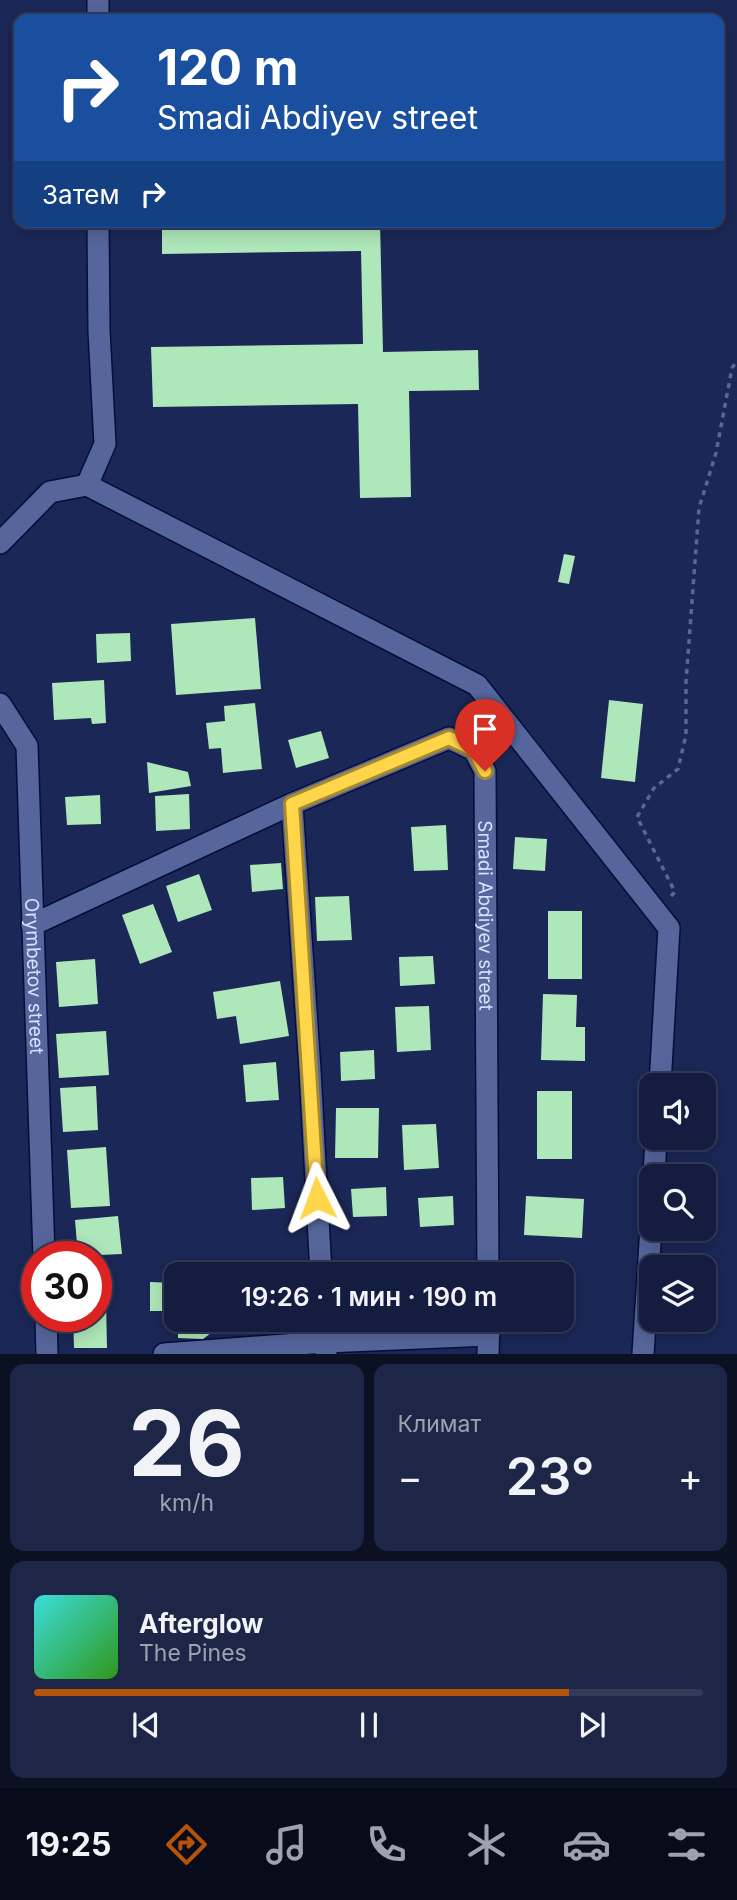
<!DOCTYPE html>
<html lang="ru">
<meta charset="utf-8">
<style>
:root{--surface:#141d40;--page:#1d2647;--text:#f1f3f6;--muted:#9da2b1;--line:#333b59;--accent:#b45309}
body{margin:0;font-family:Inter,sans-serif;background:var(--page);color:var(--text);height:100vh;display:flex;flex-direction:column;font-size:26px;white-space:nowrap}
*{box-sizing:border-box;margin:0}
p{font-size:23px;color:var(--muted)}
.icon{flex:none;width:38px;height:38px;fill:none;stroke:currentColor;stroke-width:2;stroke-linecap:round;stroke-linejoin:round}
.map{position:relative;height:1354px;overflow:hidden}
.drawer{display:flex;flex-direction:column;gap:10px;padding:10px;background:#0b1023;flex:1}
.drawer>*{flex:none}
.top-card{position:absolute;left:14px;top:14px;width:710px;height:214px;border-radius:14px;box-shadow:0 4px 18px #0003,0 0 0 2px var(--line);background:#1a4fa0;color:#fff;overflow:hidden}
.tools{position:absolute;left:639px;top:1073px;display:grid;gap:14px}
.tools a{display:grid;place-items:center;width:77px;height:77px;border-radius:14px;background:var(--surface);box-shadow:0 4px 18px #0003,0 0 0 2px var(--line);font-size:35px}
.speed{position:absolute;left:21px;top:1241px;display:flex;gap:14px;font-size:35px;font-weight:700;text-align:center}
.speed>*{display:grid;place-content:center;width:91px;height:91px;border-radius:50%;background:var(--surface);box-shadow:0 4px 18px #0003,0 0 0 2px var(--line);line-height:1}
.speed .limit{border:10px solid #d22;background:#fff;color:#111}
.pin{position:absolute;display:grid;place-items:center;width:60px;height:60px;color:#fff;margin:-72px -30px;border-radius:50% 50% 50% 0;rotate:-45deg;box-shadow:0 0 7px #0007}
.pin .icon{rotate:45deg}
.me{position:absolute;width:77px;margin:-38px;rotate:357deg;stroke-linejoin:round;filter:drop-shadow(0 0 5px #0008)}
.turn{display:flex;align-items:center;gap:24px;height:147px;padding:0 28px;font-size:32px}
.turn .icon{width:91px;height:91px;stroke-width:2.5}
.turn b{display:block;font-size:49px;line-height:60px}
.then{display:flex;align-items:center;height:66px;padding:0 28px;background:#0003;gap:14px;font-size:26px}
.big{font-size:52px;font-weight:600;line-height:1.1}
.drawer .tile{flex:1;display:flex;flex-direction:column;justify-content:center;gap:10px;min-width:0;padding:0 24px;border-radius:14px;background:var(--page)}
.drawer .dial{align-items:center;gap:0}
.dial b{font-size:91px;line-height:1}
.song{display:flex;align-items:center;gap:21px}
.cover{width:84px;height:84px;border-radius:10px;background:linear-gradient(135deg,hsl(180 70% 55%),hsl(110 70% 35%))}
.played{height:7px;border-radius:4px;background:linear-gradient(90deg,var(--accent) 80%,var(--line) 80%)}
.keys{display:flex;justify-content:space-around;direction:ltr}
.heat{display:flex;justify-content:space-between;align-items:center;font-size:38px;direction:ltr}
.drawer .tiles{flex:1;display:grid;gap:10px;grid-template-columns:1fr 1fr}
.tile:last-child{grid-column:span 2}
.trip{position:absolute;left:164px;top:1262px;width:410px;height:70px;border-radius:14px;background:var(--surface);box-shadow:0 4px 18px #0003,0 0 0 2px var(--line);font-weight:600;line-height:70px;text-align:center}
.tabs{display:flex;height:112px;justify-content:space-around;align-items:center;background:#080c1a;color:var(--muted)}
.tabs .icon{width:49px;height:49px}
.tabs .on{color:var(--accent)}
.tabs b{font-size:32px;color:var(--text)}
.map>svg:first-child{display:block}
.building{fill:#aee7b9}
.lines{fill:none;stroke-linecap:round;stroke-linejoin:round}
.street-casing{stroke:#070d3a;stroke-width:24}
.secondary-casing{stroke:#070d3a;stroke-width:24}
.path{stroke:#5c6790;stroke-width:3.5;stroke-dasharray:5 5;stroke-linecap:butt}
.street{stroke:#56669c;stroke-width:21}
.secondary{stroke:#56669c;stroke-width:21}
.route-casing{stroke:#a68a30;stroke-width:18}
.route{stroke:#ffd54a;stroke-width:12}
.labels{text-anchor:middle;stroke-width:7;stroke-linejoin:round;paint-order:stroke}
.street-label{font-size:19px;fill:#d5e0fe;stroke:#1b2756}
</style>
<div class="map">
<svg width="737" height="1354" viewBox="0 0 737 1354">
<rect width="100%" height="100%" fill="#1b2756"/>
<path class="building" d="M162,222H380L383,352L478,350L479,390L409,391L411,497L360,498L358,404L153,407L151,347L363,344L361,251L162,254Z
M564,554L575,556L569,584L558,582Z
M255,618L261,689L176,695L171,624Z
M130,633L131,661L97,663L96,634Z
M104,680L106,723L92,724L91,718L54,720L52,683Z
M609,700L643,704L635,782L601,778Z
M255,703L262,769L223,773L221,748L209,749L206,723L225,721L224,706Z
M321,731L329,758L296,768L288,740Z
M147,762L188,772L191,786L149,793Z
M189,794L190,829L156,831L155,796Z
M100,795L101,824L67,825L65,797Z
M446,825L448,870L414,871L411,827Z
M515,837L547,839L545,871L513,869Z
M281,863L283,889L252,892L250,865Z
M199,874L212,910L178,922L166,886Z
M349,896L352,940L317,941L315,897Z
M153,904L172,952L140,964L122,915Z
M548,911H582V979H548Z
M433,956L435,984L400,986L399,957Z
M95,959L98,1004L59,1007L56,962Z
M280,981L289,1036L240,1044L236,1016L217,1019L213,992Z
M543,994L577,995L576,1027H585V1061L541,1060Z
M429,1006L431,1050L397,1052L395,1007Z
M106,1031L109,1075L59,1078L56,1034Z
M374,1050L375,1079L341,1081L340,1052Z
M276,1062L279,1100L246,1102L243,1065Z
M96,1086L98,1130L63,1132L60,1088Z
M537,1091H572V1159H537Z
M336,1108H379L378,1158H335Z
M436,1124L439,1168L404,1170L402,1125Z
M106,1147L110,1206L71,1208L67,1150Z
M283,1177L285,1208L252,1210L251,1178Z
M386,1187L387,1216L353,1217L351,1189Z
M453,1196L454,1225L420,1227L418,1198Z
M526,1196L584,1199L582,1238L524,1235Z
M118,1216L122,1254L78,1256L75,1220Z
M533,1267H564V1274H533Z
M150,1282L177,1283V1311H150Z
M572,1297V1322H562V1298Z
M106,1300L107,1348H74L73,1316H96V1301Z
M178,1320H218L219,1327L203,1339L178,1338Z
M255,1320H288L289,1330L256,1332Z
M340,1320H374V1323L340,1324Z
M423,1320H452L451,1331L422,1329Z"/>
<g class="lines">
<defs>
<g id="street">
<path d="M98,19V0"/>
<path d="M87,485L105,444L99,331L98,222"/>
<path d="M0,543L50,492L87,485L477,685L669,928L660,1085"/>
<path d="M292,804L310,1070L321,1274"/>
<path id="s1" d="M32,925L292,804L449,738L474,750L485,771L488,1274"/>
<path d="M654,1176L656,1138"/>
<path d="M324,1320L326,1354"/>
<path d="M164,1354L325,1342L489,1335"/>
<path d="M488,1354L489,1320"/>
<path d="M643,1354L651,1227"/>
</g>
<g id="secondary">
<path id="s2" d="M0,704L27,746L44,1256"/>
<path d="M46,1316L47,1354"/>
</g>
</defs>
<use href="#street" class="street-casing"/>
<use href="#secondary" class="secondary-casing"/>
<path class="path" d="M671,896L675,892L637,817L654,788L678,769L686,735V682L699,508L716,453L732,368L737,361"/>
<use href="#street" class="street"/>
<use href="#secondary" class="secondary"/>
</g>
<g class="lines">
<defs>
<path id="route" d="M317,1198L292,804L449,738L474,750L485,771"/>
</defs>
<use href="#route" class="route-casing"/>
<use href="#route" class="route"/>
</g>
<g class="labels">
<g class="street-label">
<text dy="7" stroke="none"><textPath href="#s1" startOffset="653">Smadi Abdiyev street</textPath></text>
<text dy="7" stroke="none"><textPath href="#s2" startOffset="280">Orymbetov street</textPath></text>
</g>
</g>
</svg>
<div class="tools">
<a><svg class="icon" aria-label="sound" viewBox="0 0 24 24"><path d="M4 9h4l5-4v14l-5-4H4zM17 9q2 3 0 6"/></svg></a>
<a><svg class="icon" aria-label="search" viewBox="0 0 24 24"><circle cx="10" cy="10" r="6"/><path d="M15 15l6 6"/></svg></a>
<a><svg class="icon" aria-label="layers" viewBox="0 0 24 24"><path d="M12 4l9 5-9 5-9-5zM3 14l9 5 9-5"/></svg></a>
</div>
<div class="speed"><div class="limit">30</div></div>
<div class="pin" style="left:485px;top:771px;background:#d93025"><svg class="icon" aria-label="arrive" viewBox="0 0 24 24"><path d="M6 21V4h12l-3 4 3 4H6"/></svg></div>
<svg class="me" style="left:317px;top:1198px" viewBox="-20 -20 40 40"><path d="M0-17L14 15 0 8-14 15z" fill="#ffd54a" stroke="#fff" stroke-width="4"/></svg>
<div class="trip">19:26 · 1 мин · 190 m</div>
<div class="top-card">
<div class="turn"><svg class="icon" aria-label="right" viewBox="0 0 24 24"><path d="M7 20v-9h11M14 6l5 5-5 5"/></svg><div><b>120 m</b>Smadi Abdiyev street</div></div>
<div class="then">Затем<svg class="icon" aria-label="right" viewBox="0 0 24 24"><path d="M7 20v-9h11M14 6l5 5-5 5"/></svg></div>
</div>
</div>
<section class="drawer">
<div class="tiles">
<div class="tile dial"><b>26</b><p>km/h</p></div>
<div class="tile"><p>Климат</p>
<div class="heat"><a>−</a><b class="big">23°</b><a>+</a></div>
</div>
<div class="tile">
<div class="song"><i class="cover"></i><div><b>Afterglow</b><p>The Pines</p></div></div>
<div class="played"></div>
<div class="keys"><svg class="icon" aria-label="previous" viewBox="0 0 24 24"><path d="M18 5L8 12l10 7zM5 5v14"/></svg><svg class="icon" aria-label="pause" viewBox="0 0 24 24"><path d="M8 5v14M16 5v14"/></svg><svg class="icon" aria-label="next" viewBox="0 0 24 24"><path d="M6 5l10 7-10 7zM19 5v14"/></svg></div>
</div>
</div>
</section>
<nav class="tabs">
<b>19:25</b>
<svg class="icon on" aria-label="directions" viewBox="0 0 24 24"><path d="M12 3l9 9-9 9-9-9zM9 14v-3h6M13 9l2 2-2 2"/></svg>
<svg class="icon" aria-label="music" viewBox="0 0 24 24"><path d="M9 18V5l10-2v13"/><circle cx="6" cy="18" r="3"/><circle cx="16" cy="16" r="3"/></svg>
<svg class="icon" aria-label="phone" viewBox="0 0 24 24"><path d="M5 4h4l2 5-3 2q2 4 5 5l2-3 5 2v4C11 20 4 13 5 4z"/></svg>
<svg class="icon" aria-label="climate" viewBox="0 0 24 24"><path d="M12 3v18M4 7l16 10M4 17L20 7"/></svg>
<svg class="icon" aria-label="car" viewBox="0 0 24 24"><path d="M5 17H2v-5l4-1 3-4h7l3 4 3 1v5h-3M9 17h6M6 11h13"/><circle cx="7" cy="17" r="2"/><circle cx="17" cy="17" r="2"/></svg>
<svg class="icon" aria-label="filters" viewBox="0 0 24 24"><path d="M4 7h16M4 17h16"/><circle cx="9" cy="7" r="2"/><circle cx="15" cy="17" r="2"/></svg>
</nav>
